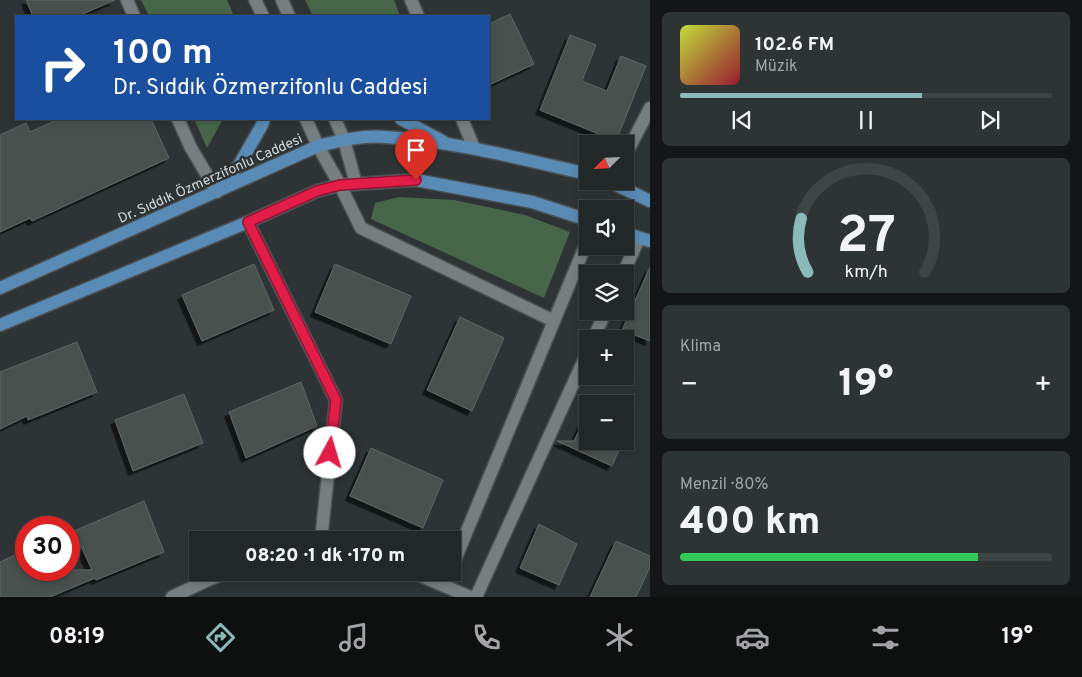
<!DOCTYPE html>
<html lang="tr">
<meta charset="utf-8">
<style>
:root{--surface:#222728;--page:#2e3334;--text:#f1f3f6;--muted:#a2a5a8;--line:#3f4445;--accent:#8bbbb9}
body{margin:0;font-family:Overpass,sans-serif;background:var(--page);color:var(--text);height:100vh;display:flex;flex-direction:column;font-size:19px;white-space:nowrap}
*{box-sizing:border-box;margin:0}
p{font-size:16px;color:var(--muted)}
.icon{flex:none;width:28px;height:28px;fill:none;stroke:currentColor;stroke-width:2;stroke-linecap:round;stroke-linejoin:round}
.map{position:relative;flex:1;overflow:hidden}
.details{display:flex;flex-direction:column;gap:12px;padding:12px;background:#131516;width:432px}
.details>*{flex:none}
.banner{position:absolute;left:15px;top:15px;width:475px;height:105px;border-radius:0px;box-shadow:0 2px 8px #0003,0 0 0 1px var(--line);background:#1a4fa0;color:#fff;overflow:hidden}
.needle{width:32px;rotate:246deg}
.controls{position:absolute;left:579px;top:135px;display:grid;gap:10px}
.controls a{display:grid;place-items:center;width:55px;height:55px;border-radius:0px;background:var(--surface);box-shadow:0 2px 8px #0003,0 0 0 1px var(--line);font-size:25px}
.speed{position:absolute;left:15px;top:516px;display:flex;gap:10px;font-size:25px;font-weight:700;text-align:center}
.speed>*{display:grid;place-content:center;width:65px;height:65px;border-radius:50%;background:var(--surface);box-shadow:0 2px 8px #0003,0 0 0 1px var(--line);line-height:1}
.speed .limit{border:8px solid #d22;background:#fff;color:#111}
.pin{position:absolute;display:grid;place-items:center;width:42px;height:42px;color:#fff;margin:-51px -21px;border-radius:50% 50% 50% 0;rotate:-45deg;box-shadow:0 0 5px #0007}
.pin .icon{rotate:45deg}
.me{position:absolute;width:55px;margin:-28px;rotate:6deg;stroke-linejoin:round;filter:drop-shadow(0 0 4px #0008)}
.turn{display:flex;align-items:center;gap:18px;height:105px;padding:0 15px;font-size:22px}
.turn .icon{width:65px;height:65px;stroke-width:2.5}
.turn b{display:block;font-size:35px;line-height:42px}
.big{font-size:38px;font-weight:800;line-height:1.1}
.details .card{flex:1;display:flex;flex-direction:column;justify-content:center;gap:8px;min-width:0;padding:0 18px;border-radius:8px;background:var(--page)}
.details .dial{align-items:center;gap:0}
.dial svg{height:130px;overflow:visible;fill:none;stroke:var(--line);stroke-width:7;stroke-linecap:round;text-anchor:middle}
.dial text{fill:var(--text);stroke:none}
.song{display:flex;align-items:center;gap:15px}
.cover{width:60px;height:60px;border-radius:8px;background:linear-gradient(135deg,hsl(70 70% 55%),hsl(350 70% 35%))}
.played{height:5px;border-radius:2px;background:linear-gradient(90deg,var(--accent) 65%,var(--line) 65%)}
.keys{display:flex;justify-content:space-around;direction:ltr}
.heat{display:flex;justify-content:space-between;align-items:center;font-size:28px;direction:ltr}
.charge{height:8px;border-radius:4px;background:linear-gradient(90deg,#34c759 80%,var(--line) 0)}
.trip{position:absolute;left:189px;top:531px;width:272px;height:50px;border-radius:0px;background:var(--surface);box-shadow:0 2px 8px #0003,0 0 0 1px var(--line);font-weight:800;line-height:50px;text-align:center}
.menu{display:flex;height:80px;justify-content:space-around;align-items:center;background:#0e1010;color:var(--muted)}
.menu .icon{width:35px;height:35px}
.menu .selected{color:var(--accent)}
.menu b{font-size:22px;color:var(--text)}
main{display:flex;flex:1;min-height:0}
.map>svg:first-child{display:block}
.green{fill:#476649}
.building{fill:#4a514f;stroke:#5f6765;filter:url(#shadow)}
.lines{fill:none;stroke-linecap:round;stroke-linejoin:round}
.minor-casing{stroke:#4b5052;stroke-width:15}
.major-casing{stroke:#4b5052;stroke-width:15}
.minor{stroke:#767e80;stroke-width:12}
.major{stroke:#598bb7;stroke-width:12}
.route-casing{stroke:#92132f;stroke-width:12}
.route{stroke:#e11d48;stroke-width:9}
.labels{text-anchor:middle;stroke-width:5;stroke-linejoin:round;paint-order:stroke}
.street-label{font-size:14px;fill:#d3d7d8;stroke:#2e3436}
</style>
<main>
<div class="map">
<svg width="650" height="597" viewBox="0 0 650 597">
<defs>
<filter id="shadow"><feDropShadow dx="-4.5" dy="4.5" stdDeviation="0" flood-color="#0009"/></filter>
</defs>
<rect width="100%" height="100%" fill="#2e3436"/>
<path class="green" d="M141,0H227L234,16H149Z
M305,0H394L400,16H313Z
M194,119H223L207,148Z
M399,197L454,200L525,215L570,232L544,298L371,219L375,203Z"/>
<path class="building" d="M26,0H115L78,16H33Z
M510,14L534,64L489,85V24Z
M570,35L596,45L582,81L607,91L621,56L646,66L616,141L540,110Z
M59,119H151L169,158L32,221L30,218L0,232V135L26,123L30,132Z
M254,264L274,310L202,341L182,295Z
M335,264L411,296L391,344L315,312Z
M650,267V341L622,330Z
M460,317L504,338L472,411L427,390Z
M77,342L97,392L28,420L27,416L0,429V372Z
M301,382L317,426L246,458L229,412Z
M184,394L203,443L133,471L115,420Z
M588,411V441H623L612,466L557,441H574Z
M371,448L443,480L423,528L350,496Z
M144,501L164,552L96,580L95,578L50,597H0V562L26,550V570H92L74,531Z
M539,524L577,544L559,585L520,568Z
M616,541L650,556V567L636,597H590Z"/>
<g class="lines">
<defs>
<path id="minor" d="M127,0L134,16
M255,0L263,16
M282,0L289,16
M411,0L418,16
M178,119L191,148L217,192
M306,119L318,146L340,185L361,228L554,321
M335,119L344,140L356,184
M462,119L474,148
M625,156L650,108
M248,222L336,400L321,540
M623,274L639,238
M593,339L606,311
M452,567L588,239
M412,572L470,597
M172,597L208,580L229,572
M476,597L588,351"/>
<path id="major" d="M401,119L444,142
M608,181L650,201
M219,190L239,165L262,125L264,119
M625,233L650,241
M0,288L318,146C339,141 363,135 385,137C454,141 521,159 588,174
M0,325L248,222L317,191L340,185L416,180L532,202L588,220"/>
</defs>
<use href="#minor" class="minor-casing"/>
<use href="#major" class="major-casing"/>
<use href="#minor" class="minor"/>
<use href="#major" class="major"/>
</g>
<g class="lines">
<defs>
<path id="route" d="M330,453L336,400L248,222L317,191L340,185L416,180"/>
</defs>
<use href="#route" class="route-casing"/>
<use href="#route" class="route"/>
</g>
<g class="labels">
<g class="street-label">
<text transform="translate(210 178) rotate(-24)" y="5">Dr. Sıddık Özmerzifonlu Caddesi</text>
</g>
</g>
</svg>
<div class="controls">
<a><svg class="needle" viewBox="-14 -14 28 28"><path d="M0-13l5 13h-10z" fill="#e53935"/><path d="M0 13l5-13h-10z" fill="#a2a5a8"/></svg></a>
<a><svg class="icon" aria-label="sound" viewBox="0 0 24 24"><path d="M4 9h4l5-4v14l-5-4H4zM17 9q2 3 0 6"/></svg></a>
<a><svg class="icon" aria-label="layers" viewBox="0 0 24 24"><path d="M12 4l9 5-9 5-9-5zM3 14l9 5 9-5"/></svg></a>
<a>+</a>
<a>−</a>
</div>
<div class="speed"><div class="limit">30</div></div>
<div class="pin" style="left:416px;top:180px;background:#d93025"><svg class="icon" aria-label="arrive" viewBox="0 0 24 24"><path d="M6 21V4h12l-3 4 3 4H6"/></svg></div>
<svg class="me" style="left:330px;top:453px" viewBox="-20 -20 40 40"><circle r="19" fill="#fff"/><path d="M0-13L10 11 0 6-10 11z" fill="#e11d48"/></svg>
<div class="trip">08:20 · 1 dk · 170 m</div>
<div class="banner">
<div class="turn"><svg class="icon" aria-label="right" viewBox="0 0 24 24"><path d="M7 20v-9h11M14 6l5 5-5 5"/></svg><div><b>100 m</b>Dr. Sıddık Özmerzifonlu Caddesi</div></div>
</div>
</div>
<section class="details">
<div class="card">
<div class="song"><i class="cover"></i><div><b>102.6 FM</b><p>Müzik</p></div></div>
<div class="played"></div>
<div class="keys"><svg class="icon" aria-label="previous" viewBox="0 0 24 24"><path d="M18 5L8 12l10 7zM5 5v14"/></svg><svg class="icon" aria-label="pause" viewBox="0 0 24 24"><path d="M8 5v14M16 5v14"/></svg><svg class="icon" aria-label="next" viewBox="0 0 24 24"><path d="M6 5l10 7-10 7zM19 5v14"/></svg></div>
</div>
<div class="card dial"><svg viewBox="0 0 100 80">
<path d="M14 69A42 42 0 1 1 86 69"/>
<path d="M14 69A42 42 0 0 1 10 36" stroke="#8bbbb9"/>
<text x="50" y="56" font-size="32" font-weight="700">27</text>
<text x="50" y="72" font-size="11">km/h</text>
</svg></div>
<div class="card"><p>Klima</p>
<div class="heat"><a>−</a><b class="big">19°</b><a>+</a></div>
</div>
<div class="card"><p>Menzil · 80%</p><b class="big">400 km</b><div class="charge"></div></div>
</section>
</main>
<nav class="menu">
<b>08:19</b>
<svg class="icon selected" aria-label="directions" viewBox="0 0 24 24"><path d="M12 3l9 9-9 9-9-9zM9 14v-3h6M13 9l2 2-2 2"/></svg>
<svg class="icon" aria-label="music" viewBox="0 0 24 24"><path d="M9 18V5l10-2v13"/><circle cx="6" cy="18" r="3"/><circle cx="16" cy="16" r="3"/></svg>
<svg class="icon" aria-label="phone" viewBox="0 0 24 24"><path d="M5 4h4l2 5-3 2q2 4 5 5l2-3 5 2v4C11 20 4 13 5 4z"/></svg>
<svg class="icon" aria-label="climate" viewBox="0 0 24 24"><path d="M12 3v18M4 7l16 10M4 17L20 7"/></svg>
<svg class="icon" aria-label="car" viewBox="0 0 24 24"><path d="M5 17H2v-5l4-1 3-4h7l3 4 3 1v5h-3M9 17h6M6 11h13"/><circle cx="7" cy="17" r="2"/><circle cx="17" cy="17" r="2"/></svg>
<svg class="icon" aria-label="filters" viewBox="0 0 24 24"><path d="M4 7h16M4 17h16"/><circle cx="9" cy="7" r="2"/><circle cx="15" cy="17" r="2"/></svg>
<b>19°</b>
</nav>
